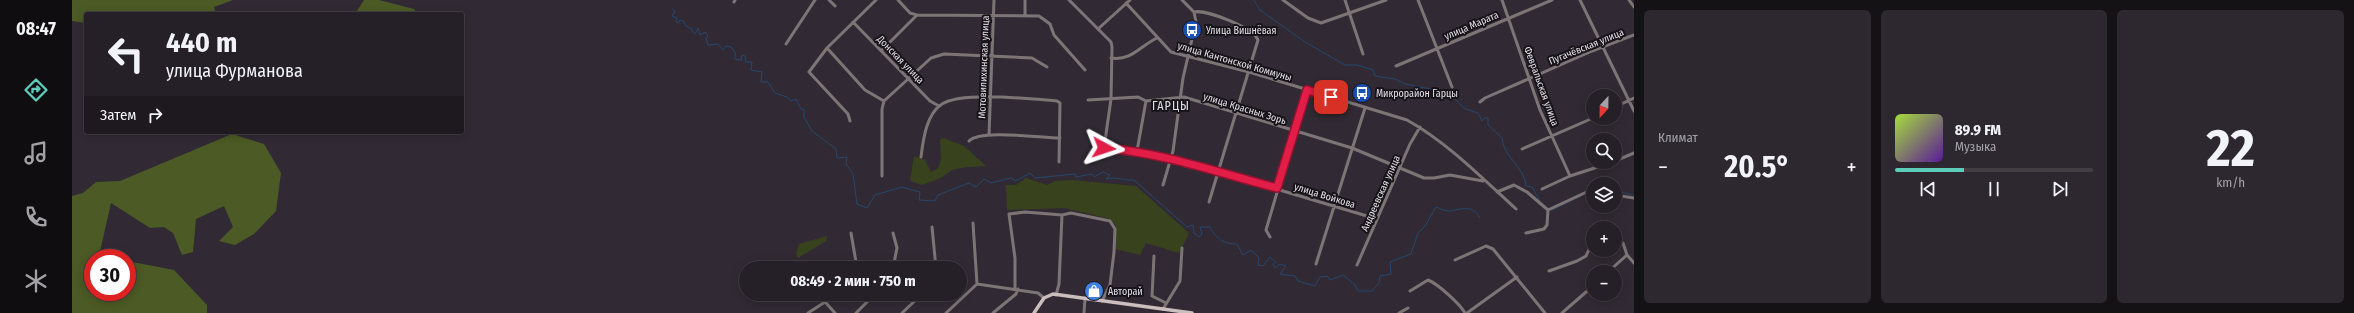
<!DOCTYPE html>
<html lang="ru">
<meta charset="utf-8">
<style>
:root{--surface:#252027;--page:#2d282f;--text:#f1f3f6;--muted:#a3a3a7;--line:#423e44;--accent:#5bcebb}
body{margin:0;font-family:"Fira Sans Condensed",sans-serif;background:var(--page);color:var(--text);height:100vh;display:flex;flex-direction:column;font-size:15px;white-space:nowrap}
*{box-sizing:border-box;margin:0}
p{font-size:13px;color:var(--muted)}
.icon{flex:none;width:22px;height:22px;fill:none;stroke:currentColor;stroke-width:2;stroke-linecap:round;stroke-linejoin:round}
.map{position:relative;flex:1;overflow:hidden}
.details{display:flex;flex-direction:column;gap:10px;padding:10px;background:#141215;width:720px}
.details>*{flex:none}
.guide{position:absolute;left:12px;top:12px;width:380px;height:122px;border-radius:4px;box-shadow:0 2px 10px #0003,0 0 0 1px var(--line);background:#252027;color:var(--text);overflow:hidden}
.needle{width:26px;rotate:202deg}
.tools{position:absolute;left:1514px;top:89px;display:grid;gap:8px}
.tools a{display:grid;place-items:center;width:36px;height:36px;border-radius:50%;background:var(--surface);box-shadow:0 2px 10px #0003,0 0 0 1px var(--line);font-size:20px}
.speed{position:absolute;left:12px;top:249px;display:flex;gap:8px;font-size:20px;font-weight:700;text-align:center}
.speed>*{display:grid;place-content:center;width:52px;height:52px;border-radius:50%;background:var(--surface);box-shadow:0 2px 10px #0003,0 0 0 1px var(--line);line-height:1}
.speed .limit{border:6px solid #d22;background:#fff;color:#111}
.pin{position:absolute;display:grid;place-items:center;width:34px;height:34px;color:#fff;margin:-17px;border-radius:8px;box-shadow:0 2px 6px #0006}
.me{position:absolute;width:44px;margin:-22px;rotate:95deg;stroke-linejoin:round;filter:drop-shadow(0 0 3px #0008)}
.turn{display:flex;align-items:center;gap:14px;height:84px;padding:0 16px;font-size:18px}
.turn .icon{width:52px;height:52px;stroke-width:2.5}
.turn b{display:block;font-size:28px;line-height:34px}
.then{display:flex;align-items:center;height:38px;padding:0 16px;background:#0003;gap:8px;font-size:15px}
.big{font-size:30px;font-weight:700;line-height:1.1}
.details .tile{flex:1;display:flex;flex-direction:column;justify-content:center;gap:6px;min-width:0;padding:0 14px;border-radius:6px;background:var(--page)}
.details .dial{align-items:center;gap:0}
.dial b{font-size:52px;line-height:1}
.song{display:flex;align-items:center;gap:12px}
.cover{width:48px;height:48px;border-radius:6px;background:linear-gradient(135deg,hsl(80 70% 55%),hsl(270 70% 35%))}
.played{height:4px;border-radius:2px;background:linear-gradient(90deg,var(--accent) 35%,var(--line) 35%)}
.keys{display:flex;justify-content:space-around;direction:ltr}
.heat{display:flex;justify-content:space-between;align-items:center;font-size:22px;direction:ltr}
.details .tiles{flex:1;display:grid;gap:10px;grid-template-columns:repeat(3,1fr)}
.trip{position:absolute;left:667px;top:261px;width:228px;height:40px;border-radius:20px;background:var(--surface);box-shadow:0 2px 10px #0003,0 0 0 1px var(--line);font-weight:700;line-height:40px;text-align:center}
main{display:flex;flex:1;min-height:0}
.dock{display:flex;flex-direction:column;width:72px;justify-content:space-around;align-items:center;background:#0f0d10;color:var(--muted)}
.dock .icon{width:28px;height:28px}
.dock .selected{color:var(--accent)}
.dock b{font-size:18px;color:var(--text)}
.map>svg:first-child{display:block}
.green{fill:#38421d}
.forest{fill:#4c5a25}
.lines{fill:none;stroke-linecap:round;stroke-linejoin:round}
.stream{stroke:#25476e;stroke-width:1}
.minor{stroke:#7d7575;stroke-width:3}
.major{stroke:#cdbebe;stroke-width:3.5}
.route-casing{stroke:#92132f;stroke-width:10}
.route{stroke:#e11d48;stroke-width:7}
.labels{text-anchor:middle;stroke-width:4;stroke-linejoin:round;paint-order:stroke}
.street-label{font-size:10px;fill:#e4dfe6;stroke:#171419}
.poi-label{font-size:10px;fill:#e4dfe6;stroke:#171419;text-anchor:start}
.quarter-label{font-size:12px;letter-spacing:1px;fill:#e4dfe6;stroke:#171419}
</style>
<main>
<nav class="dock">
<b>08:47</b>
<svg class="icon selected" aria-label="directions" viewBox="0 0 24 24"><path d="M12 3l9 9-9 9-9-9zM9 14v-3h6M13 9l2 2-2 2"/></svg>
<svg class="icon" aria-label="music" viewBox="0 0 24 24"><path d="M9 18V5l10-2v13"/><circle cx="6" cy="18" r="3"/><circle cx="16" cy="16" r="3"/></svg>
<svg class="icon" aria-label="phone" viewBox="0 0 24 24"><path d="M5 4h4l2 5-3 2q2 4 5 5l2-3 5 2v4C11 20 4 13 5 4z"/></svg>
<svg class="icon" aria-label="climate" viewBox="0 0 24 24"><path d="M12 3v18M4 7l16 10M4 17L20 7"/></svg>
</nav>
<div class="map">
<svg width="1562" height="313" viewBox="0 0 1562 313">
<rect width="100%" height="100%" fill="#312a34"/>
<path class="green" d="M871,138L892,146L914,166L894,167L880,170L869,178L850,185L838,181L842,156L853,160L859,172L866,168L869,160L868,140Z
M954,178L975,185L983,181L1000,180L1064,186L1117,233L1107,253L1074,243L1068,255L1044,249V226L1038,219L992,208L935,210L934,185H944Z
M755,236L754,241L726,258L724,254L727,244Z"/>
<path class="forest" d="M0,0H161L142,7L144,14H14V23L0,21Z
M292,0H307L342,9L345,14H283Z
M160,134L192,144L209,173L204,211L182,234L163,245L147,241L161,227L152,206L124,219L121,252L110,255L101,233L92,227L78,228L39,203L27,256L37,258H21V292H55V261L102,270L135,305V313H0V196L11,193L24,182L48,181Z"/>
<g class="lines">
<path class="stream" d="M1182,0L1188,10L1233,42L1273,65H1285L1301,70L1303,76L1323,79L1333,84L1368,91L1379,95L1393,109L1406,113L1410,121L1413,118H1416V125L1430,138C1431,157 1453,167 1454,186L1460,187L1468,201
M601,9L603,12L600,16L605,18L604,22L606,23L608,20L611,21L614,26L620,29L621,33L623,34L626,28L628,35L633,32L636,36L634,38L636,45L646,44L651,50L654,46L659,47L663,52V59L669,60L670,55L673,56L674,62H680L679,70L690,72L689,82H696L703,93L715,97L719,101L724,99L729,109L732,110V117L740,131L764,149L765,158L775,157L774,164L781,174L785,204L795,208L803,195L830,187L848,192L847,200L863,201L866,195L897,183L904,187L912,179L919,183L939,178L944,181L958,173L963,178L1003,174L1004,177L1020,174L1022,177L1031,172L1038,175L1034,179C1046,176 1050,181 1062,180L1115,227L1121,225L1122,233L1127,237L1130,234L1128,227H1138C1144,239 1152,244 1165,244L1171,255L1179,250L1187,258L1186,265L1191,266L1198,257L1204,262L1201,264L1203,268L1208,264L1214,266L1208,274L1223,276L1226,281L1243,286L1248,277L1255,276L1258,280L1271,275L1283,285L1286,291H1300L1307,283L1308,276L1319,274L1318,262L1339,254L1346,233L1353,226L1364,207C1368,208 1372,211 1376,211C1390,210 1400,203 1408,218
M1543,191L1562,195
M1480,210L1509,196"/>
<path class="minor" d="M757,0L763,6
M826,0L838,13L845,15L967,16L978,24L982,35L1013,70
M997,0L1039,42L1040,47L1039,99L1032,148L1065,151L1097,157L1305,219
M1110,0L1122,12
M1211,0L1236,18L1249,23L1314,0
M1273,0L1291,54
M1346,0L1380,87
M1430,0L1468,110L1498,176
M1508,0L1562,111
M1557,0L1562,7
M662,2L663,0
M1054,3L1099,52L1177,72L1335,120C1376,143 1410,178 1444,209
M1122,12C1134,9 1182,28 1186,40L1137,202
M953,14V0
M781,22L858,101L867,106
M1026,29L1058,0
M714,44L743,0
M755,48L793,90L812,101
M810,50L845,15
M1039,58C1060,61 1068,46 1085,38
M1324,66L1480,0
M1016,100L1066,97L1074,101L1112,97L1280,148L1352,178H1362L1378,175L1411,181
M1408,102L1413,98L1520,51L1562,35
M1543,107L1562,98
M778,121L776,114L737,72L755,48L804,0
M917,135L922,0
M897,141C909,129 969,138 988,138
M1450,149L1521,118
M1065,151L1074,101
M849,157C851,141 854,114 870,104C890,91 959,99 985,101L988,103L987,162
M1543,161L1562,153
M810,176V109L812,101L859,58L872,54L960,58L975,67
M1091,185L1101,151L1111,78L1124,22L1122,12
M1470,189L1498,176L1541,162
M1425,192L1442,185L1455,192L1476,210
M1543,195L1562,198
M1476,210L1521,189
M860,227L864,268
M779,233L784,262L782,268
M1454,233L1472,229L1475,225L1476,210
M1198,237L1194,230L1235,90
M1543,239L1551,243L1555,255L1562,263
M1082,256L1080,296L1094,303
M1383,260L1414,246L1421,249L1473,313
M1244,264L1293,108
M1285,265L1338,144L1348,127
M721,266L723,268
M821,268L825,248L821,233
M1477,271L1505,261L1514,256L1521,241
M1536,272L1555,255
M905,284L966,293L972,298
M943,289V258L937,214L953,212L990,215L999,213L1038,221L1043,229L1042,252L1038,285L1030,301
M1338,291L1356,280C1366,284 1388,304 1393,313
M746,294L763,313
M984,295L987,284L990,215
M1091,309L1108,281L1110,248
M736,313L753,302L754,294
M784,313L803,294
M830,313L850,294
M874,313L905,284L901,223
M921,313L944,294L946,289
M1012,313L1013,298
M1327,313L1336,308
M1395,313L1445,277
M1490,313L1521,286"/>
<path class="major" d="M962,313L972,298L981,294L1120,313"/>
</g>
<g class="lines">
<defs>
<path id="route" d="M1032,148C1093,153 1147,173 1205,188L1235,90L1259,97"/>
</defs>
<use href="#route" class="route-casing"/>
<use href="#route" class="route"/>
</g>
<defs>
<symbol id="bus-disc" viewBox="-11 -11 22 22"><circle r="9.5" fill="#1a4fb4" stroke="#171419"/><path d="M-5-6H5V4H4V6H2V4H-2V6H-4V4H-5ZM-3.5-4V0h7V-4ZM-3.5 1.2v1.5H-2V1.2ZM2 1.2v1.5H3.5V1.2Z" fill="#fff"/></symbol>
<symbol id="shop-disc" viewBox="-11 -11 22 22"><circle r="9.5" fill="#3f7fe0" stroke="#171419"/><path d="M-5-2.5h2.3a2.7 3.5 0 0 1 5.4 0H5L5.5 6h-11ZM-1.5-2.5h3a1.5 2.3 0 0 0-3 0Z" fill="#fff"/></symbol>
</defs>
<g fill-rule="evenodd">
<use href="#bus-disc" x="1109" y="19" width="22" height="22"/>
<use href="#bus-disc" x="1279" y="82" width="22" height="22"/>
<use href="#shop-disc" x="1011" y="280" width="22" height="22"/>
</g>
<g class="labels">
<g class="street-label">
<text transform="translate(1399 25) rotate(-23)" y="4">улица Марата</text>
<text transform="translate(1514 46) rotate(-22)" y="4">Пугачёвская улица</text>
<text transform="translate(829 59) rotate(46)" y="4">Донская улица</text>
<text transform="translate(1163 61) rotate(16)" y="4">улица Кантонской Коммуны</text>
<text transform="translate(911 67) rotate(-88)" y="4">Мотовилихинская улица</text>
<text transform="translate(1470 86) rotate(70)" y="4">Февральская улица</text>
<text transform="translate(1173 108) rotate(17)" y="4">улица Красных Зорь</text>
<text transform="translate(1308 193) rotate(-66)" y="4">Андреевская улица</text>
<text transform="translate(1253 195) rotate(17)" y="4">улица Войкова</text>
</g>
<g class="poi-label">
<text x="1134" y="34">Улица Вишнёвая</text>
<text x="1304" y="97">Микрорайон Гарцы</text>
<text x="1036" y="295">Авторай</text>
</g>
<g class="quarter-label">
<text x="1099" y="110">ГАРЦЫ</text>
</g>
</g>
</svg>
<div class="tools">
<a><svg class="needle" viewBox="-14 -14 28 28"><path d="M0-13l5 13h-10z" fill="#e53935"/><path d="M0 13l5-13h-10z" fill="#a3a3a7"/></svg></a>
<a><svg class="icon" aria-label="search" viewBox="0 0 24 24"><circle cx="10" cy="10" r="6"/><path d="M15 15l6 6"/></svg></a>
<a><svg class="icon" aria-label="layers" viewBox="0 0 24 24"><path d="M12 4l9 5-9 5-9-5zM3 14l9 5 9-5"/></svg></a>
<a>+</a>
<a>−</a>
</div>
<div class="speed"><div class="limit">30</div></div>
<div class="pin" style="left:1259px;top:97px;background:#d93025"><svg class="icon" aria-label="arrive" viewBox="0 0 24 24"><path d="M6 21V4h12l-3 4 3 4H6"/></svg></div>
<svg class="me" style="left:1032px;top:148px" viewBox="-20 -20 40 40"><path d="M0-17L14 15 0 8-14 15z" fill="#e11d48" stroke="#fff" stroke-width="4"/></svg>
<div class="trip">08:49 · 2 мин · 750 m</div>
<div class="guide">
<div class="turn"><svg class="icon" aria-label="left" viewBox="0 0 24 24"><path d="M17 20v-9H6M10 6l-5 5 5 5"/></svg><div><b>440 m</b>улица Фурманова</div></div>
<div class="then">Затем<svg class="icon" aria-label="right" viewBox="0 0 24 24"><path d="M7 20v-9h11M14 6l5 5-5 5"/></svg></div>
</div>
</div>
<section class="details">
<div class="tiles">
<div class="tile"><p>Климат</p>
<div class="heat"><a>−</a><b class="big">20.5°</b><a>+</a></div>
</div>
<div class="tile">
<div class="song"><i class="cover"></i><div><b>89.9 FM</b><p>Музыка</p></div></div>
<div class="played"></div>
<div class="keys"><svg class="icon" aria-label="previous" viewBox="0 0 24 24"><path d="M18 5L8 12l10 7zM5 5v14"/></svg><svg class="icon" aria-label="pause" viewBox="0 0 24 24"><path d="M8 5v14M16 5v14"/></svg><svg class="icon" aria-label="next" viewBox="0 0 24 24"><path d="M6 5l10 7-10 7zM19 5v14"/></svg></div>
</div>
<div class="tile dial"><b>22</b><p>km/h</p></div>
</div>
</section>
</main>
